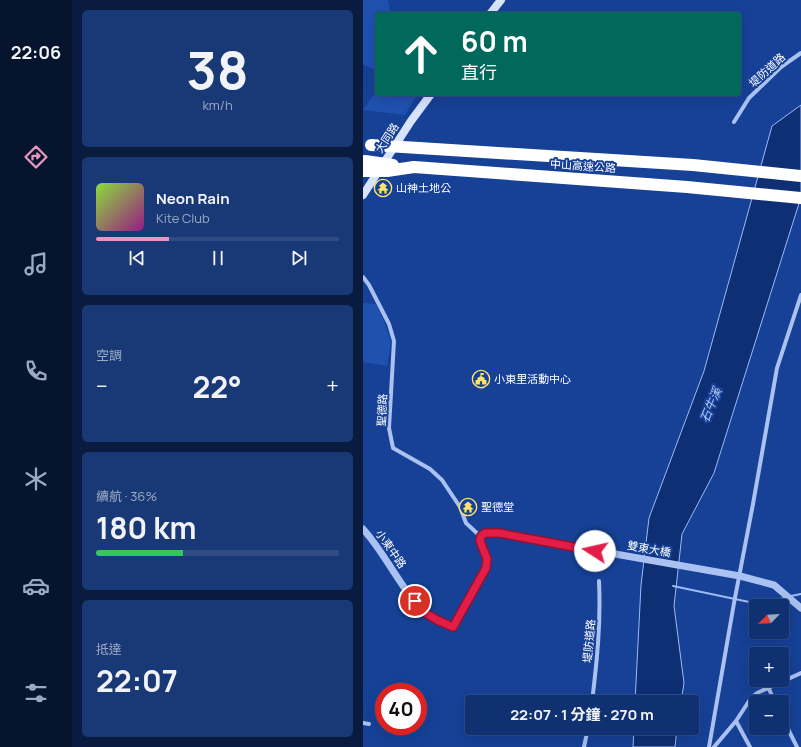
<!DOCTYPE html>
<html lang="zh-TW">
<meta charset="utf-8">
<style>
:root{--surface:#103171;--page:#193976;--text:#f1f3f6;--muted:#9ca9c3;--line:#304c84;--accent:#e797bd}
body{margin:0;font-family:Manrope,"Noto Sans TC",sans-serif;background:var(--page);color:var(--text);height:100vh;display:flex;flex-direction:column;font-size:15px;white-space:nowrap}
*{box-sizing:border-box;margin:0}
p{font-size:13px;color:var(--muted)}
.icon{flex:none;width:22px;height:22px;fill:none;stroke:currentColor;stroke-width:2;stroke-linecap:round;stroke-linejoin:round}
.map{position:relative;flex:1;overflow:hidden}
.side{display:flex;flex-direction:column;gap:10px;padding:10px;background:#091b3e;width:291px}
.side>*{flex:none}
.top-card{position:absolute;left:12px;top:12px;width:366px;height:84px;border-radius:4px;box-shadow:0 4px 16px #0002,0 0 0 1px var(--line);background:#00695c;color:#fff;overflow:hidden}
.needle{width:26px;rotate:246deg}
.tools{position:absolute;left:386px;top:599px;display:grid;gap:8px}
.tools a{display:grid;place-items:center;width:40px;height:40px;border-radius:4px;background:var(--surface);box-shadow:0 4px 16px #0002,0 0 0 1px var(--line);font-size:20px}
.speed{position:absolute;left:12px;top:683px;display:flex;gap:8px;font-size:20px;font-weight:700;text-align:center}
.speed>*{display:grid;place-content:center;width:52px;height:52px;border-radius:50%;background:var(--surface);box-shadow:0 4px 16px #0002,0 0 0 1px var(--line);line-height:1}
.speed .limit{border:6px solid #d22;background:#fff;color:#111}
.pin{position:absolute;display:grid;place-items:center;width:34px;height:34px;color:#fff;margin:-17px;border:2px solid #fff;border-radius:50%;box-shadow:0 1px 4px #0007}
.me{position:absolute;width:44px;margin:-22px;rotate:280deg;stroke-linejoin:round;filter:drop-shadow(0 0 3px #0008)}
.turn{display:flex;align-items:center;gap:14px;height:84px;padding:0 20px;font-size:18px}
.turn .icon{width:52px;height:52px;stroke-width:2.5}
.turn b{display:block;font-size:28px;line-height:34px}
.big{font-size:30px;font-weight:700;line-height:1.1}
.side .tile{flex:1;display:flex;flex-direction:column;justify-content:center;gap:6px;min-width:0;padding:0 14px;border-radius:6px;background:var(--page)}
.side .dial{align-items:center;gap:0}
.dial b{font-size:52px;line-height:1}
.song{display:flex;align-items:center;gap:12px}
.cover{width:48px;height:48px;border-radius:6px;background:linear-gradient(135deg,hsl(90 70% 55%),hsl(310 70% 35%))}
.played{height:4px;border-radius:2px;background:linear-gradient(90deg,var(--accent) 30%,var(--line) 30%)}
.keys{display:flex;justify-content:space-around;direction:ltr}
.heat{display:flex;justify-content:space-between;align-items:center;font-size:22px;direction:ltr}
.charge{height:6px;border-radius:3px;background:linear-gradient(90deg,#34c759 36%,var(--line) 0)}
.trip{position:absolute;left:102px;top:695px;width:234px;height:40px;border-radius:4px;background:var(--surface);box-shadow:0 4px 16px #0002,0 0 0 1px var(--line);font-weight:700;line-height:40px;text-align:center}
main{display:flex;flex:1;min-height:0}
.menu{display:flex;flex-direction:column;width:72px;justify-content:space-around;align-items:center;background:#06142d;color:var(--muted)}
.menu .icon{width:28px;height:28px}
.menu .selected{color:var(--accent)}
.menu b{font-size:18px;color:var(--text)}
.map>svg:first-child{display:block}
.green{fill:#1f51b1}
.water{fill:#0e2f74;stroke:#9bbbf4}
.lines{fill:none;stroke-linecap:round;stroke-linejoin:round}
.stream{stroke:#9bbbf4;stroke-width:2}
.building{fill:#2556b6}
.minor{stroke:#a9c2f2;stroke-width:4}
.tertiary{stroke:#a9c2f2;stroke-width:7}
.secondary{stroke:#d8e3fc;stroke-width:8}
.motorway{stroke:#fff;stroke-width:12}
.motorway-bridge{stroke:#fff;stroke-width:12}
.route-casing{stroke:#92132f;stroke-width:10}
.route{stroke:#e11d48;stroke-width:7}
.labels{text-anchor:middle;stroke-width:4;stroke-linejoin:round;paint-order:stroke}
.street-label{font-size:11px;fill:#fff;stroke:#164197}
.poi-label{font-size:11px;fill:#fff;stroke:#164197;text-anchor:start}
.water-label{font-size:12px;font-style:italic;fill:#b5cdf8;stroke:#164197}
</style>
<main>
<nav class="menu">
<b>22:06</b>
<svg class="icon selected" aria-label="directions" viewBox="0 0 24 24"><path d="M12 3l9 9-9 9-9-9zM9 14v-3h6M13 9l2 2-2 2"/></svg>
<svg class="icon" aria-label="music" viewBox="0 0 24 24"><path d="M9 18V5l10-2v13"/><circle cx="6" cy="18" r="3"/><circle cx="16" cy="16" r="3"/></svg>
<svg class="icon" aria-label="phone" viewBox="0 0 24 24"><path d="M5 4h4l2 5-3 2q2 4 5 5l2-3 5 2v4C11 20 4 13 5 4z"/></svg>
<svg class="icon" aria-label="climate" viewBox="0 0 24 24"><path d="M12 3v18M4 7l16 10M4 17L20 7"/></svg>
<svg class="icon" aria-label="car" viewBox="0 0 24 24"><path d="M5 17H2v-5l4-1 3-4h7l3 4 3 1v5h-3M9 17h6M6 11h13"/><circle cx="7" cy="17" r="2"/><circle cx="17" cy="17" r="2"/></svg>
<svg class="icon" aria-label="filters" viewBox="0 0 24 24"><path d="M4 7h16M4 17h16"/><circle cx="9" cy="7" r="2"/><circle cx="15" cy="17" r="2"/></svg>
</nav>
<section class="side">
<div class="tile dial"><b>38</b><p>km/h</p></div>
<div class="tile">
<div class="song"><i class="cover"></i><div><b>Neon Rain</b><p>Kite Club</p></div></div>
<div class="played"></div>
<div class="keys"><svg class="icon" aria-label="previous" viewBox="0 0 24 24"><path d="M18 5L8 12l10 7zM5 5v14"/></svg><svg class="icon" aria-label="pause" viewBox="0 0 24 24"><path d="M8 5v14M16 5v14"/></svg><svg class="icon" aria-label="next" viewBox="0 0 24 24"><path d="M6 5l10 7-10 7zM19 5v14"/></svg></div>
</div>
<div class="tile"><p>空調</p>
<div class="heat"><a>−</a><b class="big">22°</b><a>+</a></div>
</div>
<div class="tile"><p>續航 · 36%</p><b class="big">180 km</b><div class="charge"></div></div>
<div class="tile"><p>抵達</p><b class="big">22:07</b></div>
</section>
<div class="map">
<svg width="438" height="747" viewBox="0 0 438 747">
<rect width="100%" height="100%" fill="#164197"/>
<path class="green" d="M0,0H25L28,14H14V71L0,64Z
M14,90V94H54L42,115L0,110Z
M0,303L13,304L20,319L28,342L24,366L0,362Z"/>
<path class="water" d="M438,105V197L351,473L319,534L311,606L321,683L318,702H272L278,585L286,518L341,371L409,126Z
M271,728H314L312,747H270Z"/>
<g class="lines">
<path class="stream" d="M310,586L391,603L423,598
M428,596L438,594"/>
</g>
<path class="building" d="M121,370L127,376L120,383L123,386L119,391L110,382Z"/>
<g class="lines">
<path class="minor" d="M371,122L386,98L418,67L438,53
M0,277L6,285L26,324L31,341L26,428L30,448L67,469L79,480L97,507L103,523L117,536
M405,687L412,702
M229,702C234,661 238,622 236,581
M419,717L434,747
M373,721L387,747
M0,723L6,724
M221,747L225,728
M346,747L371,603L390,504L414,368L438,295
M351,747L373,721L388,698L394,693L438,673"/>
<path class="tertiary" d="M0,529C23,554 36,587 61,611C69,619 80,621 90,627L123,569L124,559L117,541V536L122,533L127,532L377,576L411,585L438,608"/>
<path class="secondary" d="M127,14L138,0
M0,195L48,121L68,94"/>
<path class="motorway" d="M56,148L330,165L438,176
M51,167L324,187L438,198"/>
<path class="motorway-bridge" d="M8,145L56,148
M2,161L30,165
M0,171H24L51,167"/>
</g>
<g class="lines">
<defs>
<path id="route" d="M52,601L61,612L74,620L90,627L123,568L124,559L117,541L118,536L122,533H136L232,551"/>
</defs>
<use href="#route" class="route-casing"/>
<use href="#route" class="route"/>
</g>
<defs>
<symbol id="temple-ring" viewBox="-11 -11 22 22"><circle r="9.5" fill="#164197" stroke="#ffe46a" stroke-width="1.5"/><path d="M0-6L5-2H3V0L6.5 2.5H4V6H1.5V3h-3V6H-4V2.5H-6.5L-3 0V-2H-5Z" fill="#ffe46a"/></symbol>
<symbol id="civic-ring" viewBox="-11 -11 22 22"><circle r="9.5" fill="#164197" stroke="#ffe46a" stroke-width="1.5"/><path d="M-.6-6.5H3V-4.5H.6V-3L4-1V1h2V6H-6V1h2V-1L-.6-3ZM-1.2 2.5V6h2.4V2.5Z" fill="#ffe46a"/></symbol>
</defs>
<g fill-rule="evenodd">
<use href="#temple-ring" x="10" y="178" width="20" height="20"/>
<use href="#civic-ring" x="108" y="369" width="20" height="20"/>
<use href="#temple-ring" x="95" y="497" width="20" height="20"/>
</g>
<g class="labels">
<g class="street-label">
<text transform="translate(404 70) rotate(-42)" y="4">堤防道路</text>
<text transform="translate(24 138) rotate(-57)" y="4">大同路</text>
<text transform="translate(220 166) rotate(4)" y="4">中山高速公路</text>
<text transform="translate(19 410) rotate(-87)" y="4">聖德路</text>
<text transform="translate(28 549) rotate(55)" y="4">小東中路</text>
<text transform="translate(286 549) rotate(10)" y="4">雙東大橋</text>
<text transform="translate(226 641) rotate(-85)" y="4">堤防道路</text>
</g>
<g class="poi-label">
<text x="33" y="192">山神土地公</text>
<text x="131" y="383">小東里活動中心</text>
<text x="118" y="511">聖德堂</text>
</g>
<g class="water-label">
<text transform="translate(348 405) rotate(-67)" y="4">石牛溪</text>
</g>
</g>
</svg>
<div class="tools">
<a><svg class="needle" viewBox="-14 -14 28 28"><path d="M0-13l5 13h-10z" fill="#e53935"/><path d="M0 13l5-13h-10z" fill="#9ca9c3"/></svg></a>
<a>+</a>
<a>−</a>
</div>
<div class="speed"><div class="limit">40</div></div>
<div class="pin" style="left:52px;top:601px;background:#d93025"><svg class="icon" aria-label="arrive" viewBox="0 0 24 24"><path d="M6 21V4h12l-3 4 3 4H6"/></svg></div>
<svg class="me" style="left:232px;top:551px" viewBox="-20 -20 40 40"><circle r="19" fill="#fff"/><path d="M0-13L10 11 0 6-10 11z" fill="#e11d48"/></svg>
<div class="trip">22:07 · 1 分鐘 · 270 m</div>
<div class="top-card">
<div class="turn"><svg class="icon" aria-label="ahead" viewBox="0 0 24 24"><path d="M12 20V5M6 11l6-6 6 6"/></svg><div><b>60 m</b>直行</div></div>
</div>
</div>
</main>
